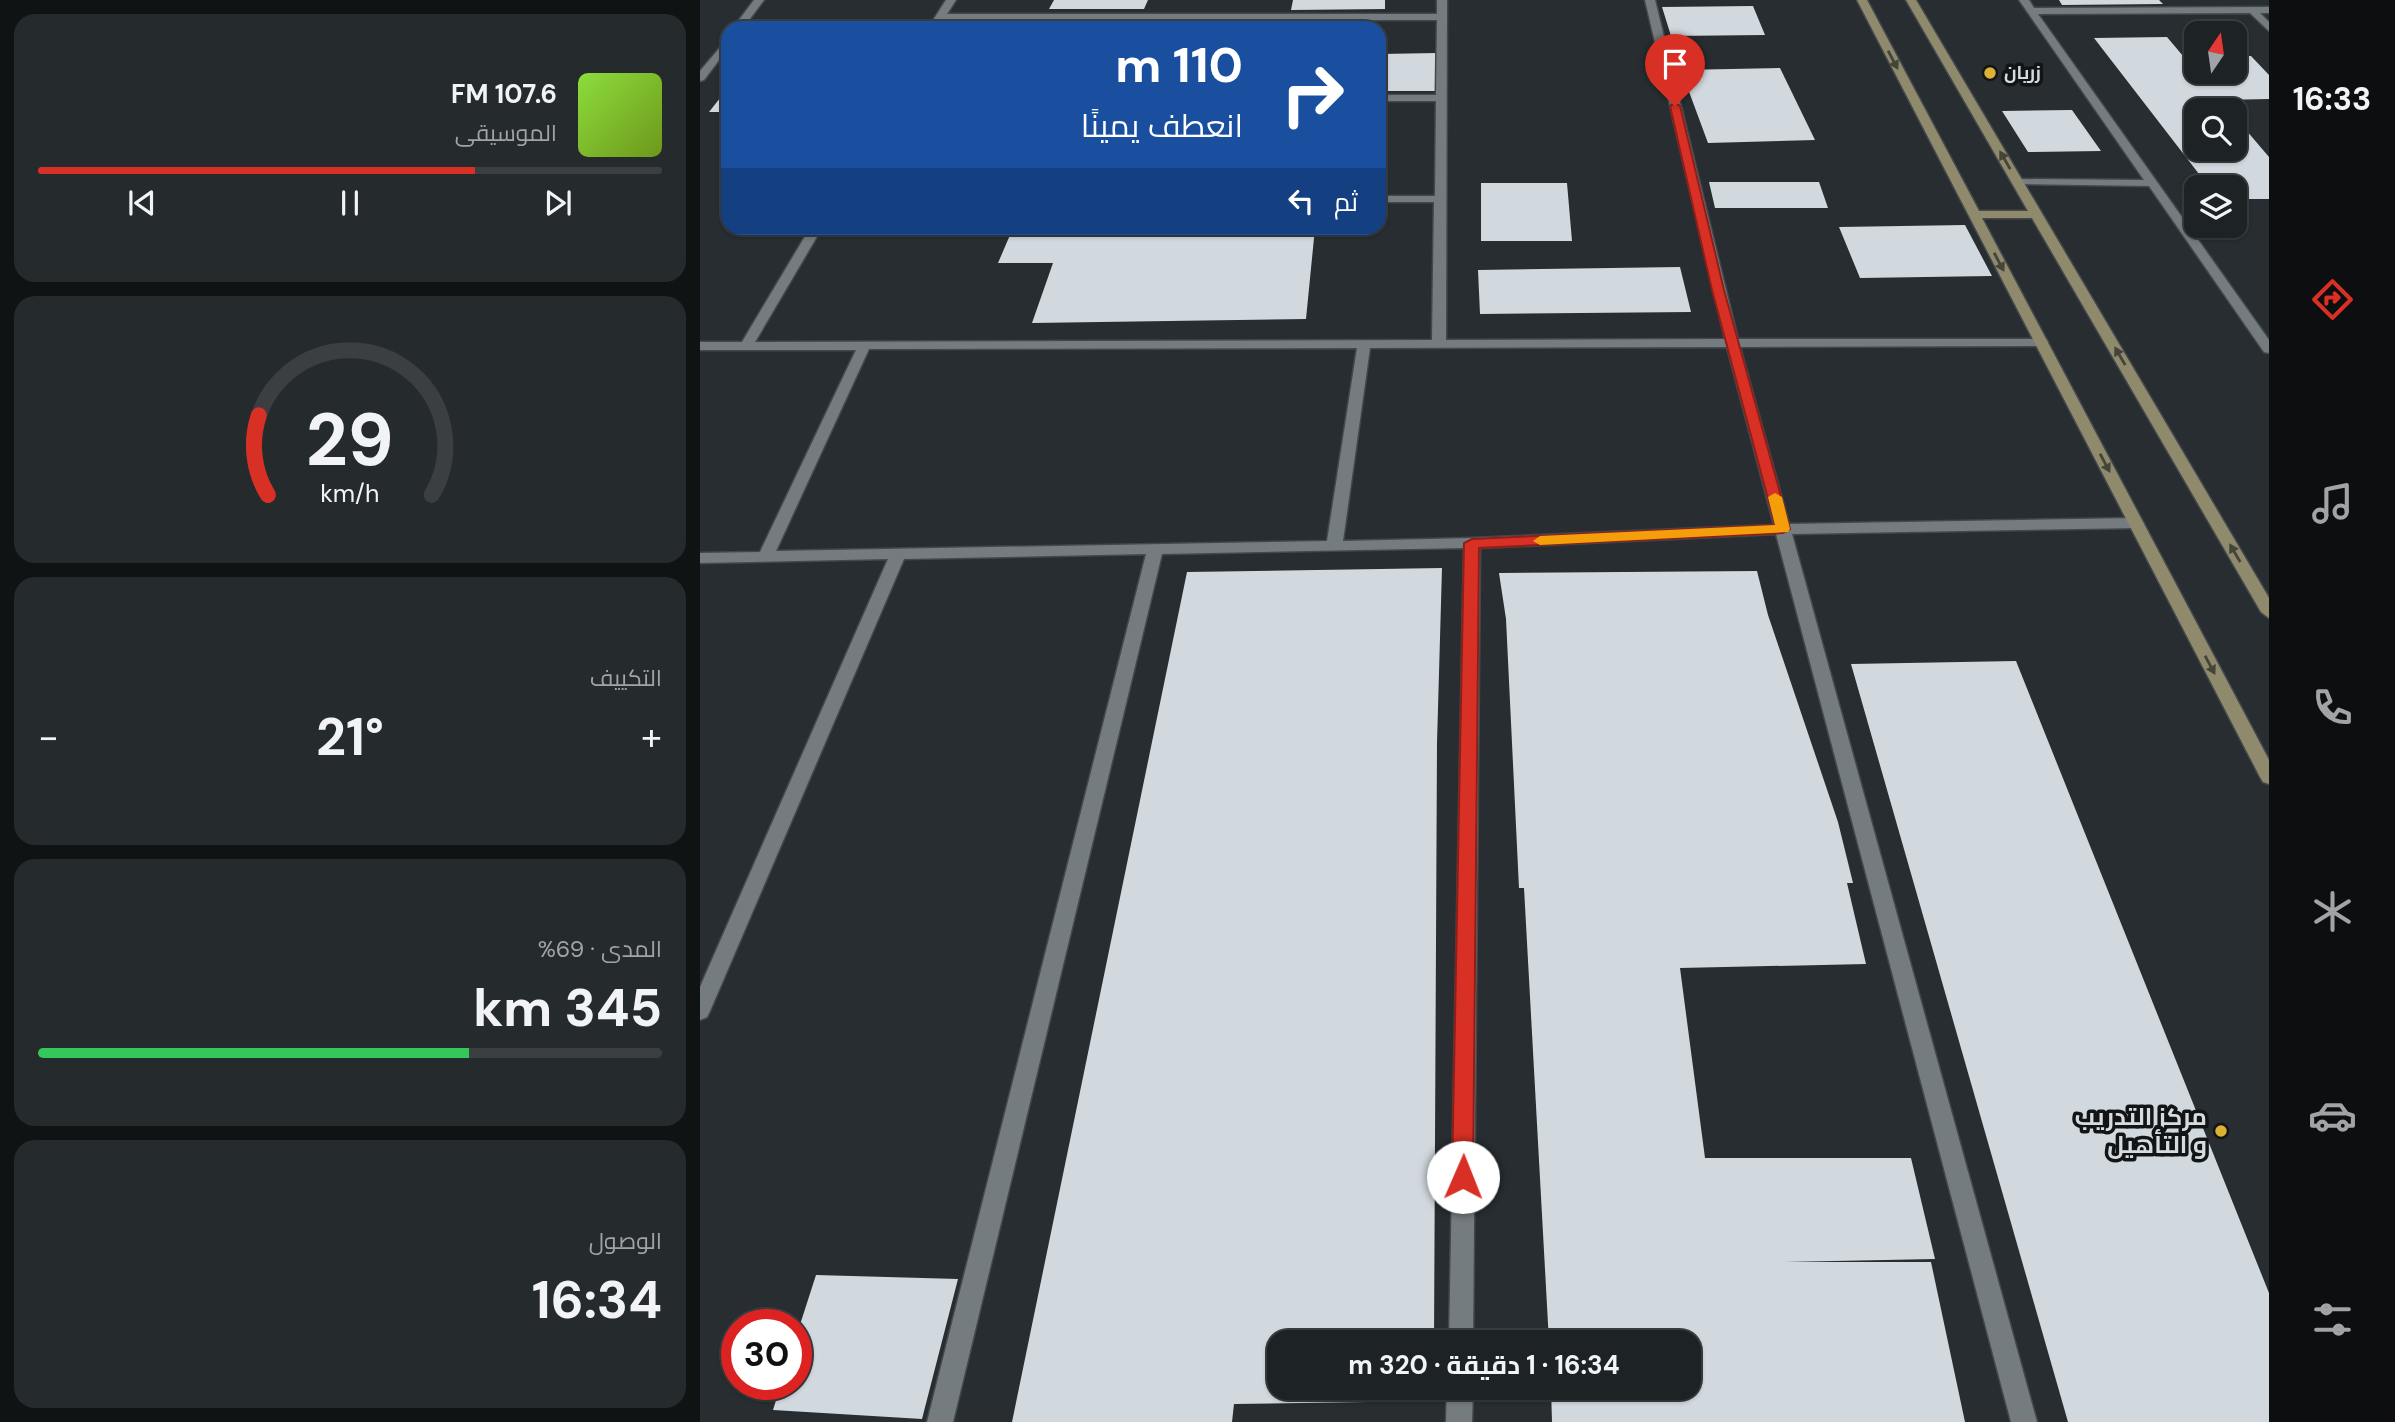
<!DOCTYPE html>
<html lang="ar">
<meta charset="utf-8">
<style>
:root{--surface:#1d2225;--page:#252a2d;--text:#f1f3f6;--muted:#a0a4a7;--line:#3b3f42;--accent:#d93025}
body{margin:0;font-family:"DM Sans",Cairo,sans-serif;background:var(--page);color:var(--text);direction:rtl;height:100vh;display:flex;flex-direction:column;font-size:26px;white-space:nowrap}
*{box-sizing:border-box;margin:0}
p{font-size:23px;color:var(--muted)}
.icon{flex:none;width:38px;height:38px;fill:none;stroke:currentColor;stroke-width:2;stroke-linecap:round;stroke-linejoin:round}
.map{position:relative;flex:1;overflow:hidden;direction:ltr}
.sheet{display:flex;flex-direction:column;gap:14px;padding:14px;background:#101314;width:700px}
.sheet>*{flex:none}
.banner{position:absolute;left:21px;top:21px;width:665px;height:214px;border-radius:21px;box-shadow:0 2px 5px #0004,0 0 0 2px var(--line);direction:rtl;background:#1a4fa0;color:#fff;overflow:hidden}
.needle{width:46px;rotate:13deg}
.fabs{position:absolute;left:1484px;top:21px;display:grid;gap:14px}
.fabs a{display:grid;place-items:center;width:63px;height:63px;border-radius:14px;background:var(--surface);box-shadow:0 2px 5px #0004,0 0 0 2px var(--line);font-size:35px}
.speed{position:absolute;left:21px;top:1309px;display:flex;gap:14px;font-size:35px;font-weight:700;text-align:center}
.speed>*{display:grid;place-content:center;width:91px;height:91px;border-radius:50%;background:var(--surface);box-shadow:0 2px 5px #0004,0 0 0 2px var(--line);line-height:1}
.speed .limit{border:10px solid #d22;background:#fff;color:#111}
.pin{position:absolute;display:grid;place-items:center;width:60px;height:60px;color:#fff;margin:-72px -30px;border-radius:50% 50% 50% 0;rotate:-45deg;box-shadow:0 0 7px #0007}
.pin .icon{rotate:45deg}
.me{position:absolute;width:77px;margin:-38px;rotate:1deg;stroke-linejoin:round;filter:drop-shadow(0 0 5px #0008)}
.turn{display:flex;align-items:center;gap:24px;height:147px;padding:0 28px;font-size:32px}
.turn .icon{width:91px;height:91px;stroke-width:2.5}
.turn b{display:block;font-size:49px;line-height:60px}
.then{display:flex;align-items:center;height:66px;padding:0 28px;background:#0003;gap:14px;font-size:26px}
.big{font-size:52px;font-weight:700;line-height:1.1}
.sheet .card{flex:1;display:flex;flex-direction:column;justify-content:center;gap:10px;min-width:0;padding:0 24px;border-radius:21px;background:var(--page)}
.sheet .dial{align-items:center;gap:0}
.dial svg{height:182px;overflow:visible;fill:none;stroke:var(--line);stroke-width:7;stroke-linecap:round;text-anchor:middle}
.dial text{fill:var(--text);stroke:none}
.song{display:flex;align-items:center;gap:21px}
.cover{width:84px;height:84px;border-radius:10px;background:linear-gradient(135deg,hsl(90 70% 55%),hsl(80 70% 35%))}
.played{height:7px;border-radius:4px;background:linear-gradient(90deg,var(--accent) 70%,var(--line) 70%)}
.keys{display:flex;justify-content:space-around;direction:ltr}
.heat{display:flex;justify-content:space-between;align-items:center;font-size:38px;direction:ltr}
.charge{height:10px;border-radius:5px;background:linear-gradient(90deg,#34c759 69%,var(--line) 0)}
.trip{position:absolute;left:567px;top:1330px;width:434px;height:70px;border-radius:21px;background:var(--surface);box-shadow:0 2px 5px #0004,0 0 0 2px var(--line);font-weight:700;line-height:70px;text-align:center;direction:rtl}
main{display:flex;flex:1;min-height:0}
.tab-bar{display:flex;flex-direction:column;width:126px;justify-content:space-around;align-items:center;background:#0c0e0f;color:var(--muted)}
.tab-bar .icon{width:49px;height:49px}
.tab-bar .active{color:var(--accent)}
.tab-bar b{font-size:32px;color:var(--text)}
.map>svg:first-child{display:block}
.building{fill:#d2d9de}
.lines{fill:none;stroke-linecap:round;stroke-linejoin:round}
.street-casing{stroke:#44484c;stroke-width:3}
.secondary-casing{stroke:#44484c;stroke-width:3}
.street{fill:#757c80;fill-rule:evenodd}
.secondary{fill:#908a6d;fill-rule:evenodd}
.oneway{fill:#444439}
.route{fill:#d93025;stroke:#8d1f18;stroke-width:2}
.slow{fill:#f59e0b}
.poi-dot{fill:#dbb233;stroke:#121517;stroke-width:2.5}
.labels{text-anchor:middle;stroke-width:7;stroke-linejoin:round;paint-order:stroke}
.far-poi-label{font-size:18px;font-weight:bold;fill:#d8dbde;stroke:#121517;text-anchor:start}
.near-poi-label{font-size:24px;font-weight:bold;fill:#d8dbde;stroke:#121517;text-anchor:end}
</style>
<main>
<nav class="tab-bar">
<b>16:33</b>
<svg class="icon active" aria-label="directions" viewBox="0 0 24 24"><path d="M12 3l9 9-9 9-9-9zM9 14v-3h6M13 9l2 2-2 2"/></svg>
<svg class="icon" aria-label="music" viewBox="0 0 24 24"><path d="M9 18V5l10-2v13"/><circle cx="6" cy="18" r="3"/><circle cx="16" cy="16" r="3"/></svg>
<svg class="icon" aria-label="phone" viewBox="0 0 24 24"><path d="M5 4h4l2 5-3 2q2 4 5 5l2-3 5 2v4C11 20 4 13 5 4z"/></svg>
<svg class="icon" aria-label="climate" viewBox="0 0 24 24"><path d="M12 3v18M4 7l16 10M4 17L20 7"/></svg>
<svg class="icon" aria-label="car" viewBox="0 0 24 24"><path d="M5 17H2v-5l4-1 3-4h7l3 4 3 1v5h-3M9 17h6M6 11h13"/><circle cx="7" cy="17" r="2"/><circle cx="17" cy="17" r="2"/></svg>
<svg class="icon" aria-label="filters" viewBox="0 0 24 24"><path d="M4 7h16M4 17h16"/><circle cx="9" cy="7" r="2"/><circle cx="15" cy="17" r="2"/></svg>
</nav>
<div class="map">
<svg width="1569" height="1422" viewBox="0 0 1569 1422">
<rect width="100%" height="100%" fill="#272d31"/>
<path class="building" d="M354,0H448L444,9H349Z
M593,0H685V9L591,10Z
M1359,0H1459L1463,4L1362,5Z
M1053,6L1065,35L971,36L962,7Z
M1467,37L1483,56H1496V72H1535V56H1551L1569,75V99L1520,100L1529,110H1496V149H1535V117L1569,157V199H1535V187H1509L1394,38Z
M737,53V91H679L680,54Z
M1080,68L1115,140L1008,143L981,70Z
M28,88V112H9Z
M1372,110L1401,151L1328,152L1302,111Z
M1009,182H1119L1128,208H1015Z
M781,183H867L872,241H781Z
M1265,225L1292,276L1160,278L1139,227Z
M313,228H615L606,319L332,323L353,263H298Z
M980,267L991,312L780,314L778,270Z
M742,568L737,743L734,1342H579V1388H733V1401L534,1404L532,1422H312L487,572Z
M1057,571L1068,615L1138,822L1153,883H1147L1166,964L980,968L1005,1158H1211L1235,1259L1084,1262H1231L1265,1422H852L851,1388H989V1342H849L824,888H819L806,619L799,573Z
M1316,661L1569,1293V1422H1368L1151,664Z
M116,1275L258,1279L222,1419L73,1410L81,1384H96V1337Z"/>
<g class="lines">
<defs>
<path id="street" d="M54,0H64L43,28H33Z
M246,0H256L247,14H737V0H747L746,340L1025,339L945,0H955L1038,339H1346L1348,342L1341,346L1040,347L1089,524L1436,518L1444,523L1436,528L1092,534L1337,1422H1311L1076,534L780,548L773,1342H749L764,548L462,554L253,1422H227L446,554L204,559L10,1011L7,1017L0,1020V987L188,559L0,563V553L60,552L156,350H0V342H42L110,228H122L55,342L732,340L734,202H679V196H735L736,101H679V95H736L737,20H243L238,27H232L230,25ZM1027,347L1074,525L772,538L643,541L670,348ZM657,348L627,541L76,551L169,349Z
M1319,0H1329L1334,8L1569,7V13H1560L1569,22V31L1550,13L1338,14L1569,340V353L1564,352L1449,186L1314,184L1312,182L1318,179L1444,180Z
M28,38V48L4,80L0,81V71Z
M747,1388H773L772,1422H746Z"/>
<path id="secondary" d="M1157,0H1167L1279,211H1328L1206,0H1216L1569,598V618L1561,612L1332,218H1282L1569,760V784L1563,782L1560,777Z"/>
</defs>
<use href="#street" class="street-casing"/>
<use href="#secondary" class="secondary-casing"/>
<use href="#street" class="street"/>
<use href="#secondary" class="secondary"/>
</g>
<defs><path id="oneway-solid" d="M-6-.8H1V-3.2L6.5 0L1 3.2V.8H-6Z" transform="scale(1.75)"/></defs>
<g class="oneway">
<use href="#oneway-solid" transform="translate(1193 60) rotate(62)"/>
<use href="#oneway-solid" transform="translate(1305 160) rotate(-120)"/>
<use href="#oneway-solid" transform="translate(1299 262) rotate(62)"/>
<use href="#oneway-solid" transform="translate(1420 356) rotate(-120)"/>
<use href="#oneway-solid" transform="translate(1405 463) rotate(62)"/>
<use href="#oneway-solid" transform="translate(1535 553) rotate(-120)"/>
<use href="#oneway-solid" transform="translate(1510 665) rotate(62)"/>
</g>
<path class="route" d="M975,103L980,106L1024,290L1090,529L1083,533L779,548L773,1177L770,1184L763,1187L755,1184L752,1177L764,543L772,539L1075,525L1012,290L970,106Z"/>
<path class="slow" d="M1075,493L1082,497L1090,529L1088,532L840,545L833,541L840,536L1075,525L1068,497Z"/>
<g class="poi-dot">
<circle cx="1290" cy="73" r="7"/>
<circle cx="1521" cy="1131" r="7"/>
</g>
<g class="labels">
<g class="far-poi-label">
<text x="1304" y="79">زریان</text>
</g>
<g class="near-poi-label">
<text x="1507" y="1125">مركز التدريب<tspan x="1507" dy="28">و التأهيل</tspan></text>
</g>
</g>
</svg>
<div class="fabs">
<a><svg class="needle" viewBox="-14 -14 28 28"><path d="M0-13l5 13h-10z" fill="#e53935"/><path d="M0 13l5-13h-10z" fill="#a0a4a7"/></svg></a>
<a><svg class="icon" aria-label="search" viewBox="0 0 24 24"><circle cx="10" cy="10" r="6"/><path d="M15 15l6 6"/></svg></a>
<a><svg class="icon" aria-label="layers" viewBox="0 0 24 24"><path d="M12 4l9 5-9 5-9-5zM3 14l9 5 9-5"/></svg></a>
</div>
<div class="speed"><div class="limit">30</div></div>
<div class="pin" style="left:975px;top:106px;background:#d93025"><svg class="icon" aria-label="arrive" viewBox="0 0 24 24"><path d="M6 21V4h12l-3 4 3 4H6"/></svg></div>
<svg class="me" style="left:763px;top:1177px" viewBox="-20 -20 40 40"><circle r="19" fill="#fff"/><path d="M0-13L10 11 0 6-10 11z" fill="#d93025"/></svg>
<div class="trip">16:34 · 1 دقيقة · 320 m</div>
<div class="banner">
<div class="turn"><svg class="icon" aria-label="right" viewBox="0 0 24 24"><path d="M7 20v-9h11M14 6l5 5-5 5"/></svg><div><b>110 m</b>انعطف يمينًا</div></div>
<div class="then">ثم<svg class="icon" aria-label="left" viewBox="0 0 24 24"><path d="M17 20v-9H6M10 6l-5 5 5 5"/></svg></div>
</div>
</div>
<section class="sheet">
<div class="card">
<div class="song"><i class="cover"></i><div><b>107.6 FM</b><p>الموسيقى</p></div></div>
<div class="played"></div>
<div class="keys"><svg class="icon" aria-label="previous" viewBox="0 0 24 24"><path d="M18 5L8 12l10 7zM5 5v14"/></svg><svg class="icon" aria-label="pause" viewBox="0 0 24 24"><path d="M8 5v14M16 5v14"/></svg><svg class="icon" aria-label="next" viewBox="0 0 24 24"><path d="M6 5l10 7-10 7zM19 5v14"/></svg></div>
</div>
<div class="card dial"><svg viewBox="0 0 100 80">
<path d="M14 69A42 42 0 1 1 86 69"/>
<path d="M14 69A42 42 0 0 1 10 34" stroke="#d93025"/>
<text x="50" y="56" font-size="32" font-weight="700">29</text>
<text x="50" y="72" font-size="11">km/h</text>
</svg></div>
<div class="card"><p>التكييف</p>
<div class="heat"><a>−</a><b class="big">21°</b><a>+</a></div>
</div>
<div class="card"><p>المدى · 69%</p><b class="big">345 km</b><div class="charge"></div></div>
<div class="card"><p>الوصول</p><b class="big">16:34</b></div>
</section>
</main>
